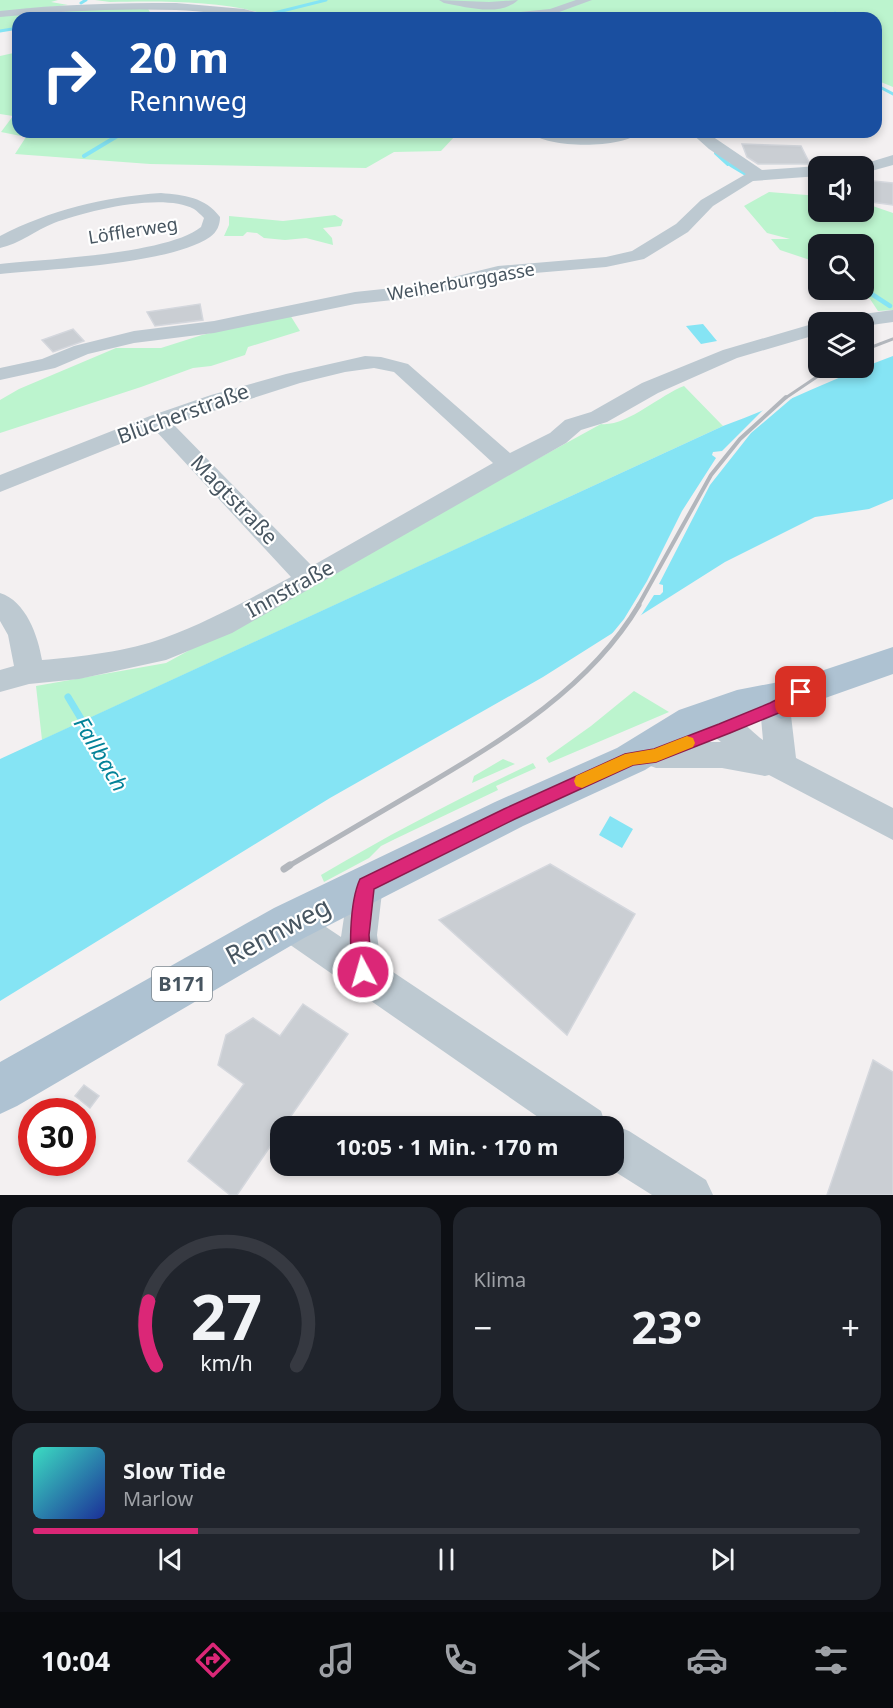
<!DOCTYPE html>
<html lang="de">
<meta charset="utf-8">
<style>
:root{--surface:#171b24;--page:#20242c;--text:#f1f3f6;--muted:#9ea1a6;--line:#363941;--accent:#db2777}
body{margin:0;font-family:"Noto Sans",sans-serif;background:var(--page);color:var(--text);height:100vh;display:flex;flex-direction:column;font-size:22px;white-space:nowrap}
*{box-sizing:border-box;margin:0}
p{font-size:20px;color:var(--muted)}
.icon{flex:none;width:33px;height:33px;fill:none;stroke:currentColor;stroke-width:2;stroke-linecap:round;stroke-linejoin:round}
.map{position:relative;height:1195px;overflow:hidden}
.drawer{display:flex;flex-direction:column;gap:12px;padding:12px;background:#0d0f14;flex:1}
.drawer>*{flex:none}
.hud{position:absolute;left:12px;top:12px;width:870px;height:126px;border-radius:18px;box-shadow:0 3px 9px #0003;background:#1a4fa0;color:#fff;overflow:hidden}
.tools{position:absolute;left:808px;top:156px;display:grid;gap:12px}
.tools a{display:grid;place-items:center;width:66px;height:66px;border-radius:12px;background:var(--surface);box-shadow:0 3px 9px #0003;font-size:30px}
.speed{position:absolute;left:18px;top:1098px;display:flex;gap:12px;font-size:30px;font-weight:700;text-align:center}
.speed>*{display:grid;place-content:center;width:78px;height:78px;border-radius:50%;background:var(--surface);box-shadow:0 3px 9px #0003;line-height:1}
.speed .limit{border:9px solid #d22;background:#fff;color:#111}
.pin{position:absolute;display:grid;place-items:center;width:51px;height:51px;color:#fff;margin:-26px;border-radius:12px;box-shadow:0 3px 9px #0006}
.me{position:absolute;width:66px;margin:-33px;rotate:354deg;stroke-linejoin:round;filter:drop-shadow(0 0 4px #0008)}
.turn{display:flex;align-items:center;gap:21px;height:126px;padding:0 18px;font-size:27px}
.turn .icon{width:78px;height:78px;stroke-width:2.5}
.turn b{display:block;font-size:42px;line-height:51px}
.big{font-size:45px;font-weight:700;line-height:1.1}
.drawer .tile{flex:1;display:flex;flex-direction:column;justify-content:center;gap:9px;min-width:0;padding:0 21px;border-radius:18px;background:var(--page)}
.drawer .dial{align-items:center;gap:0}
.dial svg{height:156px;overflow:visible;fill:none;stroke:var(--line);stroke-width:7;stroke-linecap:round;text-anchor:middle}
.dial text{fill:var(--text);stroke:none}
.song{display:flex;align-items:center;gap:18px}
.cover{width:72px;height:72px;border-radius:9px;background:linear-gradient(135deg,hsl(170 70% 55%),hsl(230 70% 35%))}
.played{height:6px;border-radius:3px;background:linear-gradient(90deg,var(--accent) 20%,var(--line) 20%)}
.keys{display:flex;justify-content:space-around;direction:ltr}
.heat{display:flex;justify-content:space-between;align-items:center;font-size:33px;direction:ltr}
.drawer .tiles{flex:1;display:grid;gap:12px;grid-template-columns:1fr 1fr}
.tile:last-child{grid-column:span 2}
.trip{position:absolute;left:270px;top:1116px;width:354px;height:60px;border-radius:18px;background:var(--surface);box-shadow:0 3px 9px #0003;font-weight:700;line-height:60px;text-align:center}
.tab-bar{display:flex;height:96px;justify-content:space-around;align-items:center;background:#090b0e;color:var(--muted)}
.tab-bar .icon{width:42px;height:42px}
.tab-bar .on{color:var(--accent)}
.tab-bar b{font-size:27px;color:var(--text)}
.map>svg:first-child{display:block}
.green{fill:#bcf4ce}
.water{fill:#85e4f4}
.pier{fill:#f3f0f1}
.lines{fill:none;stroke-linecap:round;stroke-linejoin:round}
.stream-far3{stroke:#85e4f4;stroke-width:3}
.stream-far2{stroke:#85e4f4;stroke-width:4}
.stream-far1{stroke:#85e4f4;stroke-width:4.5}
.stream{stroke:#85e4f4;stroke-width:7}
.building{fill:#caced3;stroke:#d4d7dd;stroke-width:1.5}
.minor{fill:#bdc9d1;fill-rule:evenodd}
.major{fill:#aec2d2;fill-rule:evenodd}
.rail-far3{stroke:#b2b6bc;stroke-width:3}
.rail-far2{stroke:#b2b6bc;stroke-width:4}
.rail-far1{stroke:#b2b6bc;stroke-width:5}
.rail{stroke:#b2b6bc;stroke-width:7}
.route{fill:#db2777;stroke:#8e194d;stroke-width:1.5}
.slow{fill:#f59e0b}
.labels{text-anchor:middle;stroke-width:4.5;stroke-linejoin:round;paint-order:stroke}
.far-street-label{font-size:18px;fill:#475560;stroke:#fff}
.shield{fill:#fff;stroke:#7e8890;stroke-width:1.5}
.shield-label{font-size:20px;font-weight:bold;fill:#475560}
.street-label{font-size:21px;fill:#475560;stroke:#fff}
.water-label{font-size:22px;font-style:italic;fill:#038298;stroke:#fff}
.near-street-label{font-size:26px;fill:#475560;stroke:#fff}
</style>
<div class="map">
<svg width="893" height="1195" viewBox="0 0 893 1195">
<rect width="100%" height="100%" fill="#f3f0f1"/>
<path class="green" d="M0,0H58L51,2L68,5L0,13Z
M95,0H893V87L876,80V18H542L539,16L513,18H275C231,0 159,1 110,2Z
M146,5L151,14L139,18H18V27L0,31V16Z
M18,52V132L484,134L456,135L441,151L394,152L366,168L150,164L15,154L26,137L1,132L13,116L0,114V56Z
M769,192L819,196V212H864V203L893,213V310L878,311L870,299L851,290H864V244H819V263L780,250L771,239H790L767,233L744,206Z
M335,215L343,220L341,226L323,228L332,238L333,245L306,238L285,240L264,238L257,233L247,232L243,236H224L229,225V216L283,221Z
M290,315L300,331L248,347L245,355L211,366L193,368L141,387L0,433V400L19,389L116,348H161L202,335Z
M684,386L723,426L42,740L36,686L166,663L601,424C626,427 660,395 684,386Z
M634,691L669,712L549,763L546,758L591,726Z
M503,759L515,764L472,783L474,776Z
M533,763L536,768L496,786L498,790L395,839L381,846L369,858L324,882L321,875C390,834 461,797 533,763Z"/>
<path class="water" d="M703,324L717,341L701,344L686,326Z
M893,356V499L869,509L815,517L725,562L543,677L330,798L0,1001V759L723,426C781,405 836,377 893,356Z
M610,816L633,829L622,848L599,835Z"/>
<path class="pier" d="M798,393L751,433L710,485L659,584L663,585V592L660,595H654L638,620L606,641L624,619L647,581L682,511L716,458L712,455L713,452L722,451L766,407Z"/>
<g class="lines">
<path class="stream-far3" d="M81,3L86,0
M270,14L326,0
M727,15L746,18
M135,18L146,14
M830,18L835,13
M0,31L18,28
M876,85L893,94"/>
<path class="stream-far2" d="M716,153L728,164
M84,156L124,132
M731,165L746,174"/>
<path class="stream-far1" d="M864,289L890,306"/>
<path class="stream" d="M68,697L86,727"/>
</g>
<path class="building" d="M742,144L801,146L810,164H758L747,157Z
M864,180L893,183V205L864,201Z
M200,304L203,320L155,326L147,312Z
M73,329L84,341L53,352L42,340Z
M550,864L635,914L567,1035L439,920Z
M303,1004L348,1034L284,1126H280V1132L237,1195H230L188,1161L244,1084L218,1065L226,1035L253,1018L280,1036Z
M873,1060L893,1072V1195H827Z
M84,1085L99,1096L90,1108L75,1096Z"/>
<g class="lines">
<path class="minor" d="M439,0L489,2L518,0C500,17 466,7 444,3Z
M576,0H592L551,15L486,18L492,15L550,9Z
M176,3L244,9L272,16L274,18C241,18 209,11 176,10C118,8 59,11 0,17V11C59,4 117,3 176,3Z
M530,132L585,136L640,132C624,149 546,149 530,132Z
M690,132H706L762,170L819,166V176L753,181L713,206L688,232L644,259L606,267L499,276L422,297L355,304L214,333L134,343L88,354L55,368L0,380V368L42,359L74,346L134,331L214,321L355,292L421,285L498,266L606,257L632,251L676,224L701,200L746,174L709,149Z
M893,155V165L864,173V166H857Z
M161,193C184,195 205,197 220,217C220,225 217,232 210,237C171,264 51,269 0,274V264C46,259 168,254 201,227L204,218C201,215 197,211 194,209C162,192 86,211 54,223C36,230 19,244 0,248V236C50,210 104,197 161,193Z
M893,310V322L864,326V322H838L841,318L848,316Z
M819,322V334L737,358L658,393L607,422L581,430L566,443L232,633L166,660L79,679L29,684L0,692V670L14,666L8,635L0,621V593C26,601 38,636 42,660C78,657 130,651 164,638C208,622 249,599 291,577L155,430L0,492V475L150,416L211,395L286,374L365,356L381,357L408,364L510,453L550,433L565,420L591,412L642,383L723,350ZM374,368L394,372L493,463L312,566L173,424L300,383L345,372Z
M775,695L786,699L790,707L796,758L893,808V840L769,775L765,776L722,768H656L645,764L640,755L645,746L656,742H721L697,723L693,714L697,705C721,697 745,726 763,740L760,707L764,699Z
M366,868L378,873L383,884L377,935L381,964L601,1111L606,1126H551L276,935L271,923L276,911L289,906L302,911L341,937L349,884L354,873Z
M614,1125L629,1131L706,1180L713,1195H652L606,1166H614V1126H611Z"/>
<path class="major" d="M893,647V674L814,702L794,714L781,719L767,712L705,732L645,770L523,826L304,938L17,1106L0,1114V1062L274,908L495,802L617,748L679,710L737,690L800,678Z"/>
<path class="rail-far3" d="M864,350L893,339
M784,399L830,368"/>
<path class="rail-far2" d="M638,606L711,475L740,439L786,397"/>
<path class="rail-far1" d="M287,867C333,840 379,813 425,786C506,738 590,687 639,605"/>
<path class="rail" d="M284,869L290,865"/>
</g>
<path class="route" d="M801,687L806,688L808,692L806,697L781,712L730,733L656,762L633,765L515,819L374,889L369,935L372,972L369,979L363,981L356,979C347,956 350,901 360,879L504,809L625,754L654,749L719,724L770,703Z"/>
<path class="slow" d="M687,736L693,738L695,743L693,747L656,762L633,765L582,788L576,786L574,781L576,776L625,754L654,749Z"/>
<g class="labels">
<g class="far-street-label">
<text transform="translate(133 231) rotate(-9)" y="6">Löfflerweg</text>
<text transform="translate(461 282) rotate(-10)" y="6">Weiherburggasse</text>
</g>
<rect class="shield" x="152" y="967" width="60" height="34" rx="4.5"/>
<g class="shield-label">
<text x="182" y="991">B171</text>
</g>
<g class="street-label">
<text transform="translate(183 414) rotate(-20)" y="7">Blücherstraße</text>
<text transform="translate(234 500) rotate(46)" y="7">Magtstraße</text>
<text transform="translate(290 589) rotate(-29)" y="7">Innstraße</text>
</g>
<g class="water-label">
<text transform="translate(101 754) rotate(59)" y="8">Fallbach</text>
</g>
<g class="near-street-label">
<text transform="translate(278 931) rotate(-28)" y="9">Rennweg</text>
</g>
</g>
</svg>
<div class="tools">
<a><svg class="icon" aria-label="sound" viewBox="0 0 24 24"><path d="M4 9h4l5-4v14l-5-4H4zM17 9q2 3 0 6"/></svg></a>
<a><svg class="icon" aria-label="search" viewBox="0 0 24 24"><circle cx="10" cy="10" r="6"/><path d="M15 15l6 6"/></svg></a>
<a><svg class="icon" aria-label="layers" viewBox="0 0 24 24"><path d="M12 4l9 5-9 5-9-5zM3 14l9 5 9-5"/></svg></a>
</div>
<div class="speed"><div class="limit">30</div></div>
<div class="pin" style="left:801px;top:692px;background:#d93025"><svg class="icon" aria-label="arrive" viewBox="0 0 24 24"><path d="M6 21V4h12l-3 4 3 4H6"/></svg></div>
<svg class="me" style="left:363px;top:972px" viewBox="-20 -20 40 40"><circle r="17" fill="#db2777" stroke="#fff" stroke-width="3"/><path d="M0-11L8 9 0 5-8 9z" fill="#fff"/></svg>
<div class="trip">10:05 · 1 Min. · 170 m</div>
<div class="hud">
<div class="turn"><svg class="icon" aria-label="right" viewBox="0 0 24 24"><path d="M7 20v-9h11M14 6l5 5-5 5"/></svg><div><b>20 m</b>Rennweg</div></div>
</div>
</div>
<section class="drawer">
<div class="tiles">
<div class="tile dial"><svg viewBox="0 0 100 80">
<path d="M14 69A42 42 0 1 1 86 69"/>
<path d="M14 69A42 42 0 0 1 10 36" stroke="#db2777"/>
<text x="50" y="56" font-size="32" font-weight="700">27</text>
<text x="50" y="72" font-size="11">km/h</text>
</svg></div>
<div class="tile"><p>Klima</p>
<div class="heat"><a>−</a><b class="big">23°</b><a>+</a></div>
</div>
<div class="tile">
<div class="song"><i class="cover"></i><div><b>Slow Tide</b><p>Marlow</p></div></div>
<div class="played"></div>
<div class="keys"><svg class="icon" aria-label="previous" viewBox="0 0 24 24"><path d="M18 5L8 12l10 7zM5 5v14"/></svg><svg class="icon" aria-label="pause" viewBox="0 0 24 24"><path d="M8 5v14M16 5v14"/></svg><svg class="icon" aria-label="next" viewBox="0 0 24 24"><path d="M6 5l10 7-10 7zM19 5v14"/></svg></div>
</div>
</div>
</section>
<nav class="tab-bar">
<b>10:04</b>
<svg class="icon on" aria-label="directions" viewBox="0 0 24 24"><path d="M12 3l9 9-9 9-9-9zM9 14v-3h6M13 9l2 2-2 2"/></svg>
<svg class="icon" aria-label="music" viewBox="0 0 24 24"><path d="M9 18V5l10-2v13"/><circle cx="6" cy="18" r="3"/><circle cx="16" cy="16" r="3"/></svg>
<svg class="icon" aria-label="phone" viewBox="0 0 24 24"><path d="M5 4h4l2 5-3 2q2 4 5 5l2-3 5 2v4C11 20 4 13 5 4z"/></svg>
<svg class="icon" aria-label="climate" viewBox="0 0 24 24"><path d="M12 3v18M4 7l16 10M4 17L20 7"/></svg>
<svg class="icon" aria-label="car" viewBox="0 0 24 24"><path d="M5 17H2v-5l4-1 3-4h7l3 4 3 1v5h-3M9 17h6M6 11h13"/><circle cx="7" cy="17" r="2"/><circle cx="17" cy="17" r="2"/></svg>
<svg class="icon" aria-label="filters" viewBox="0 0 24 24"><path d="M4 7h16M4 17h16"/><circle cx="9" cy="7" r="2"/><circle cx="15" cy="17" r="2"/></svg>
</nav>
